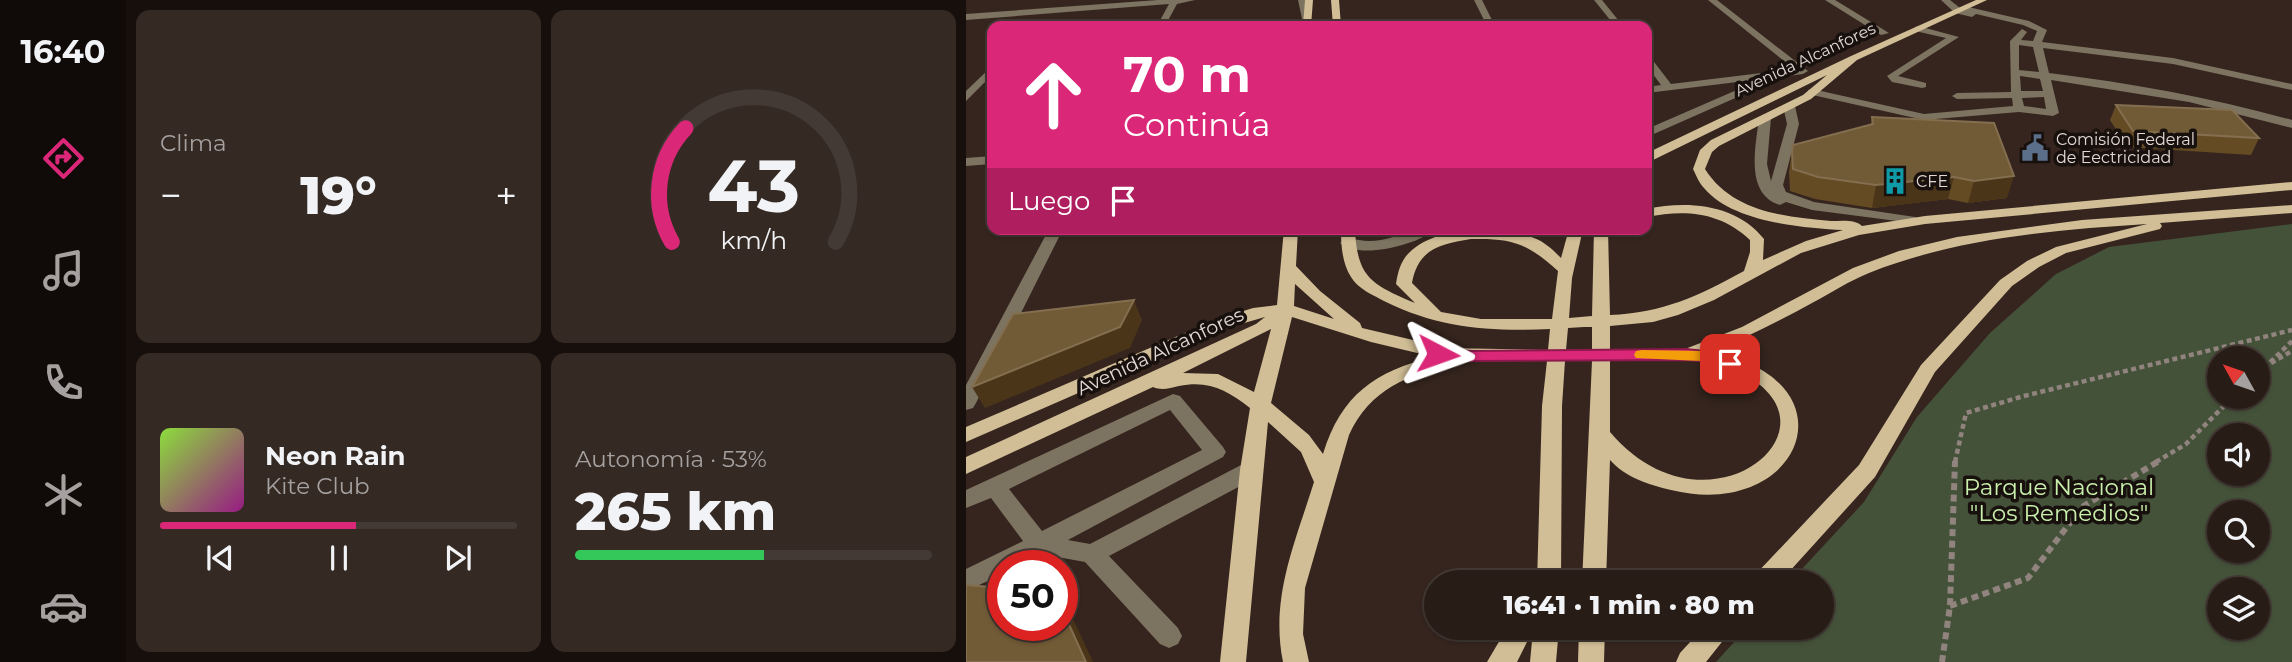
<!DOCTYPE html>
<html lang="es">
<meta charset="utf-8">
<style>
:root{--surface:#281c16;--page:#342923;--text:#f1f3f6;--muted:#a5a1a1;--line:#443a35;--accent:#db2777}
body{margin:0;font-family:Montserrat,sans-serif;background:var(--page);color:var(--text);height:100vh;display:flex;flex-direction:column;font-size:26px;white-space:nowrap}
*{box-sizing:border-box;margin:0}
p{font-size:23px;color:var(--muted)}
.icon{flex:none;width:38px;height:38px;fill:none;stroke:currentColor;stroke-width:2;stroke-linecap:round;stroke-linejoin:round}
.map{position:relative;flex:1;overflow:hidden}
.side{display:flex;flex-direction:column;gap:10px;padding:10px;background:#160f0c;width:840px}
.side>*{flex:none}
.hud{position:absolute;left:21px;top:21px;width:665px;height:214px;border-radius:14px;box-shadow:0 2px 5px #0004,0 0 0 2px var(--line);background:#db2777;color:#fff;overflow:hidden}
.needle{width:46px;rotate:310deg}
.tools{position:absolute;left:1241px;top:346px;display:grid;gap:14px}
.tools a{display:grid;place-items:center;width:63px;height:63px;border-radius:50%;background:var(--surface);box-shadow:0 2px 5px #0004,0 0 0 2px var(--line);font-size:35px}
.speed{position:absolute;left:21px;top:550px;display:flex;gap:14px;font-size:35px;font-weight:700;text-align:center}
.speed>*{display:grid;place-content:center;width:91px;height:91px;border-radius:50%;background:var(--surface);box-shadow:0 2px 5px #0004,0 0 0 2px var(--line);line-height:1}
.speed .limit{border:10px solid #d22;background:#fff;color:#111}
.pin{position:absolute;display:grid;place-items:center;width:60px;height:60px;color:#fff;margin:-30px;border-radius:14px;box-shadow:0 4px 10px #0006}
.me{position:absolute;width:77px;margin:-38px;rotate:94deg;stroke-linejoin:round;filter:drop-shadow(0 0 5px #0008)}
.turn{display:flex;align-items:center;gap:24px;height:147px;padding:0 21px;font-size:32px}
.turn .icon{width:91px;height:91px;stroke-width:2.5}
.turn b{display:block;font-size:49px;line-height:60px}
.then{display:flex;align-items:center;height:66px;padding:0 21px;background:#0003;gap:14px;font-size:26px}
.big{font-size:52px;font-weight:800;line-height:1.1}
.side .tile{flex:1;display:flex;flex-direction:column;justify-content:center;gap:10px;min-width:0;padding:0 24px;border-radius:14px;background:var(--page)}
.side .dial{align-items:center;gap:0}
.dial svg{height:182px;overflow:visible;fill:none;stroke:var(--line);stroke-width:7;stroke-linecap:round;text-anchor:middle}
.dial text{fill:var(--text);stroke:none}
.song{display:flex;align-items:center;gap:21px}
.cover{width:84px;height:84px;border-radius:10px;background:linear-gradient(135deg,hsl(90 70% 55%),hsl(310 70% 35%))}
.played{height:7px;border-radius:4px;background:linear-gradient(90deg,var(--accent) 55%,var(--line) 55%)}
.keys{display:flex;justify-content:space-around;direction:ltr}
.heat{display:flex;justify-content:space-between;align-items:center;font-size:38px;direction:ltr}
.charge{height:10px;border-radius:5px;background:linear-gradient(90deg,#34c759 53%,var(--line) 0)}
.side .tiles{flex:1;display:grid;gap:10px;grid-template-columns:repeat(2,1fr)}
.trip{position:absolute;left:458px;top:570px;width:410px;height:70px;border-radius:35px;background:var(--surface);box-shadow:0 2px 5px #0004,0 0 0 2px var(--line);font-weight:800;line-height:70px;text-align:center}
main{display:flex;flex:1;min-height:0}
.menu{display:flex;flex-direction:column;width:126px;justify-content:space-around;align-items:center;background:#100b09;color:var(--muted)}
.menu .icon{width:49px;height:49px}
.menu .selected{color:var(--accent)}
.menu b{font-size:32px;color:var(--text)}
.map>svg:first-child{display:block}
.green{fill:#45523a;fill-rule:evenodd}
.lines{fill:none;stroke-linecap:round;stroke-linejoin:round}
.path-far1{stroke:#91847e;stroke-width:4.5;stroke-dasharray:5 3.5;stroke-linecap:butt}
.path{stroke:#91847e;stroke-width:6;stroke-dasharray:7 4.5;stroke-linecap:butt}
.minor{fill:#7c7360;fill-rule:evenodd}
.major{fill:#d1be96;fill-rule:evenodd}
.wall{fill:#644b23}
.shaded-wall{fill:#4b3519}
.building{fill:#715a36;stroke:#836e4f;stroke-width:2}
.route{fill:#db2777;stroke:#8e194d;stroke-width:2}
.slow{fill:#f59e0b}
.labels{text-anchor:middle;stroke-width:7;stroke-linejoin:round;paint-order:stroke}
.far-street-label{font-size:16px;fill:#e3d8d3;stroke:#17100d}
.far-poi-label{font-size:16px;fill:#e3d8d3;stroke:#17100d;text-anchor:start}
.street-label{font-size:19px;fill:#e3d8d3;stroke:#17100d}
.near-park-label{font-size:23px;fill:#c8efab;stroke:#17100d}
</style>
<main>
<nav class="menu">
<b>16:40</b>
<svg class="icon selected" aria-label="directions" viewBox="0 0 24 24"><path d="M12 3l9 9-9 9-9-9zM9 14v-3h6M13 9l2 2-2 2"/></svg>
<svg class="icon" aria-label="music" viewBox="0 0 24 24"><path d="M9 18V5l10-2v13"/><circle cx="6" cy="18" r="3"/><circle cx="16" cy="16" r="3"/></svg>
<svg class="icon" aria-label="phone" viewBox="0 0 24 24"><path d="M5 4h4l2 5-3 2q2 4 5 5l2-3 5 2v4C11 20 4 13 5 4z"/></svg>
<svg class="icon" aria-label="climate" viewBox="0 0 24 24"><path d="M12 3v18M4 7l16 10M4 17L20 7"/></svg>
<svg class="icon" aria-label="car" viewBox="0 0 24 24"><path d="M5 17H2v-5l4-1 3-4h7l3 4 3 1v5h-3M9 17h6M6 11h13"/><circle cx="7" cy="17" r="2"/><circle cx="17" cy="17" r="2"/></svg>
</nav>
<section class="side">
<div class="tiles">
<div class="tile"><p>Clima</p>
<div class="heat"><a>−</a><b class="big">19°</b><a>+</a></div>
</div>
<div class="tile dial"><svg viewBox="0 0 100 80">
<path d="M14 69A42 42 0 1 1 86 69"/>
<path d="M14 69A42 42 0 0 1 20 19" stroke="#db2777"/>
<text x="50" y="56" font-size="32" font-weight="700">43</text>
<text x="50" y="72" font-size="11">km/h</text>
</svg></div>
<div class="tile">
<div class="song"><i class="cover"></i><div><b>Neon Rain</b><p>Kite Club</p></div></div>
<div class="played"></div>
<div class="keys"><svg class="icon" aria-label="previous" viewBox="0 0 24 24"><path d="M18 5L8 12l10 7zM5 5v14"/></svg><svg class="icon" aria-label="pause" viewBox="0 0 24 24"><path d="M8 5v14M16 5v14"/></svg><svg class="icon" aria-label="next" viewBox="0 0 24 24"><path d="M6 5l10 7-10 7zM19 5v14"/></svg></div>
</div>
<div class="tile"><p>Autonomía · 53%</p><b class="big">265 km</b><div class="charge"></div></div>
</div>
</section>
<div class="map">
<svg width="1326" height="662" viewBox="0 0 1326 662">
<rect width="100%" height="100%" fill="#35251e"/>
<path class="green" d="M1326,224V662H750L781,628H856V583H823L898,502L951,417L1024,333L1090,274L1143,247ZM1253,359H1292V397H1253ZM1253,436H1292V474H1253ZM1253,513H1292V551H1253ZM1253,590H1292V628H1253Z"/>
<g class="lines">
<path class="path-far1" d="M1305,363L1326,351
M1292,374L1326,341
M989,462L1000,413L1058,396L1326,330
M1190,462L1220,444L1267,397"/>
<path class="path" d="M984,606L1062,578L1116,507L1193,461
M976,662L984,606L989,461"/>
<path class="minor" d="M192,0H229L211,4L199,26H191L203,4L0,20V14Z
M332,0H340L344,25L337,23Z
M508,0H516L529,26H521Z
M628,0H636L657,26H649Z
M742,0H751L842,71L837,74L797,79L802,82L801,84L681,137V129L796,79L681,93V87L695,85L681,66V57L685,58L705,84L828,69Z
M859,0H869L923,33L915,35Z
M975,0H984L994,8L998,6L1063,21L1081,30L1076,42L1207,58L1326,84V90L1207,64L1077,48L1083,73C1165,83 1246,98 1326,120V128L1223,102L1085,80L1093,113L1087,116L1053,112L958,120L842,94V90L846,89L958,114L1047,106L1046,98L991,99L986,96L991,93L1045,92L1044,41L1056,29L1061,32L1055,40L1067,41L1071,31L1057,25L1010,14L1006,17L989,13ZM1053,45L1067,47L1073,72L1053,70ZM1054,76L1074,79L1077,91H1055ZM1078,97L1080,109L1058,106L1056,98Z
M952,26L993,37L932,76L960,83V87L956,88L926,82L921,76L980,38L949,31V27Z
M26,66V75L0,101V91Z
M823,103L829,106L833,124L817,185L820,192L848,202L949,217L956,221L954,224L846,210L820,202L814,205C778,194 790,145 793,118L799,115L805,118L801,164L805,181L821,124L817,106Z
M26,156V164L0,166V158Z
M83,229H97L10,403L7,408L0,410V385Z
M449,229H469C453,245 392,260 374,243C382,236 392,241 403,241C419,241 434,235 449,229Z
M207,394L214,396L257,447L260,452L257,457L102,540L124,544L277,464L285,462L293,464L296,470L293,476L143,556L212,628L216,636L212,644L203,648L194,644L119,562L75,554L53,565H37V574L0,591V569L57,541L25,498L0,508V490ZM204,410L236,450L76,531L43,489Z"/>
<path class="major" d="M339,0H347L345,26H337Z
M365,0H373L375,26H367Z
M1010,0H1021L891,60L845,99L753,146L746,152L739,169C766,212 819,217 865,221C876,221 889,219 896,226L959,216L1326,182V190L959,224L893,235L835,253L748,300L712,315L687,322L644,326V350L719,349L776,327L887,268L933,251L991,237L1116,220L1326,205V213L1194,223L1196,226L1194,229L1100,253L1073,267L1046,286L969,372L909,477L813,583H785L788,576L893,465L955,365L1034,280L1061,261L1090,247L1181,224C1088,230 990,238 903,273C883,281 865,293 846,303C813,321 780,338 745,352C892,380 836,522 705,490C683,485 659,477 644,460L640,583H616L626,361H599L596,406L595,583H571L576,406L581,361L490,360L488,363C442,375 404,389 383,435L339,588L337,634L343,662H317C304,598 329,543 348,482L335,452L302,422L280,662H254L274,470L284,408C261,390 243,380 213,386C204,388 196,391 187,387L0,474V457L290,324L299,317L261,328L0,442V427L249,320L287,308L311,305L318,229H332L330,266L354,291L394,323L396,328L481,348L582,350L584,329C527,332 472,328 420,302C407,295 392,289 385,277C376,263 375,245 375,229H389C391,279 407,285 449,303L430,284C432,271 435,259 446,250C475,225 534,225 568,238C579,242 587,250 595,258L603,229H617L606,278L603,318L626,316L628,229H642L644,315C697,313 732,296 778,271L784,252V240C755,212 719,209 681,217V209C721,200 771,204 798,239L797,260L840,241L877,230C836,228 766,222 738,188C733,183 730,175 727,169L734,150L745,140L837,95L861,75L685,161L681,162V153L885,56ZM505,239C546,238 561,243 592,271L586,319H515L475,312L446,283C452,249 474,244 505,239ZM329,284L368,319L328,306ZM326,317L405,342L468,357C409,371 375,395 357,454L343,435L305,403ZM618,327H626V350H600L602,328ZM305,329L288,392L252,374L217,373ZM724,360C738,363 752,364 766,369C892,421 743,549 644,432V361Z
M541,628H593L590,662H564L567,630L551,662H521Z
M613,628H639L638,662H612Z
M737,628H767L740,662H710L714,653Z"/>
</g>
<path class="wall" d="M1150,105L1293,138L1285,155L1161,147L1144,120Z
M906,117L1041,198L1002,203L982,199L906,208L849,199L824,191L823,172L826,151L905,124Z"/>
<path class="shaded-wall" d="M1048,176L1041,198L1002,203L1008,181Z
M988,177L982,199L906,208L910,185Z
M168,300L176,320L164,348L19,408L6,387Z
M96,604L108,621L127,662H120L96,609Z"/>
<path class="building" d="M1150,105L1266,110L1293,138L1167,131Z
M906,117L1028,123L1048,176L1008,181L988,177L910,185L852,177L827,169L826,151L827,145L907,124Z
M168,300L154,327L6,387L47,314Z
M0,585L37,588V625H96V609L120,662H0Z"/>
<path class="route" d="M472,349L505,351L721,349C737,351 761,351 772,364L764,369L743,362L721,360L505,361L466,357L464,354Z"/>
<path class="slow" d="M676,350L735,351L743,356L735,361L670,358L668,355L670,351Z"/>
<defs>
<symbol id="civic-bare" viewBox="-9 -9 18 18"><path d="M-.6-6.5H3V-4.5H.6V-3L4-1V1h2V6H-6V1h2V-1L-.6-3ZM-1.2 2.5V6h2.4V2.5Z" fill="#5c6f8a" stroke="#17100d" stroke-width="2.5" paint-order="stroke"/></symbol>
<symbol id="building-bare" viewBox="-9 -9 18 18"><path d="M-4-6H4V6H1V3H-1V6H-4ZM-2.5-4.3h1.7v1.8h-1.7ZM.8-4.3h1.7v1.8H.8ZM-2.5-1h1.7V.8h-1.7ZM.8-1h1.7V.8H.8Z" fill="#0f9aa8" stroke="#17100d" stroke-width="2.5" paint-order="stroke"/></symbol>
</defs>
<g fill-rule="evenodd">
<use href="#civic-bare" x="1050" y="129" width="38" height="38"/>
<use href="#building-bare" x="910" y="162" width="38" height="38"/>
</g>
<g class="labels">
<g class="far-street-label">
<text transform="translate(839 59) rotate(-25)" y="6">Avenida Alcanfores</text>
</g>
<g class="far-poi-label">
<text x="1090" y="145">Comisión Federal<tspan x="1090" dy="18">de Eectricidad</tspan></text>
<text x="950" y="187">CFE</text>
</g>
<g class="street-label">
<text transform="translate(194 351) rotate(-25)" y="7">Avenida Alcanfores</text>
</g>
<g class="near-park-label">
<text x="1093" y="495">Parque Nacional<tspan x="1093" dy="26">"Los Remedios"</tspan></text>
</g>
</g>
</svg>
<div class="tools">
<a><svg class="needle" viewBox="-14 -14 28 28"><path d="M0-13l5 13h-10z" fill="#e53935"/><path d="M0 13l5-13h-10z" fill="#a5a1a1"/></svg></a>
<a><svg class="icon" aria-label="sound" viewBox="0 0 24 24"><path d="M4 9h4l5-4v14l-5-4H4zM17 9q2 3 0 6"/></svg></a>
<a><svg class="icon" aria-label="search" viewBox="0 0 24 24"><circle cx="10" cy="10" r="6"/><path d="M15 15l6 6"/></svg></a>
<a><svg class="icon" aria-label="layers" viewBox="0 0 24 24"><path d="M12 4l9 5-9 5-9-5zM3 14l9 5 9-5"/></svg></a>
</div>
<div class="speed"><div class="limit">50</div></div>
<div class="pin" style="left:764px;top:364px;background:#d93025"><svg class="icon" aria-label="arrive" viewBox="0 0 24 24"><path d="M6 21V4h12l-3 4 3 4H6"/></svg></div>
<svg class="me" style="left:472px;top:354px" viewBox="-20 -20 40 40"><path d="M0-17L14 15 0 8-14 15z" fill="#db2777" stroke="#fff" stroke-width="4"/></svg>
<div class="trip">16:41 · 1 min · 80 m</div>
<div class="hud">
<div class="turn"><svg class="icon" aria-label="ahead" viewBox="0 0 24 24"><path d="M12 20V5M6 11l6-6 6 6"/></svg><div><b>70 m</b>Continúa</div></div>
<div class="then">Luego<svg class="icon" aria-label="arrive" viewBox="0 0 24 24"><path d="M6 21V4h12l-3 4 3 4H6"/></svg></div>
</div>
</div>
</main>
